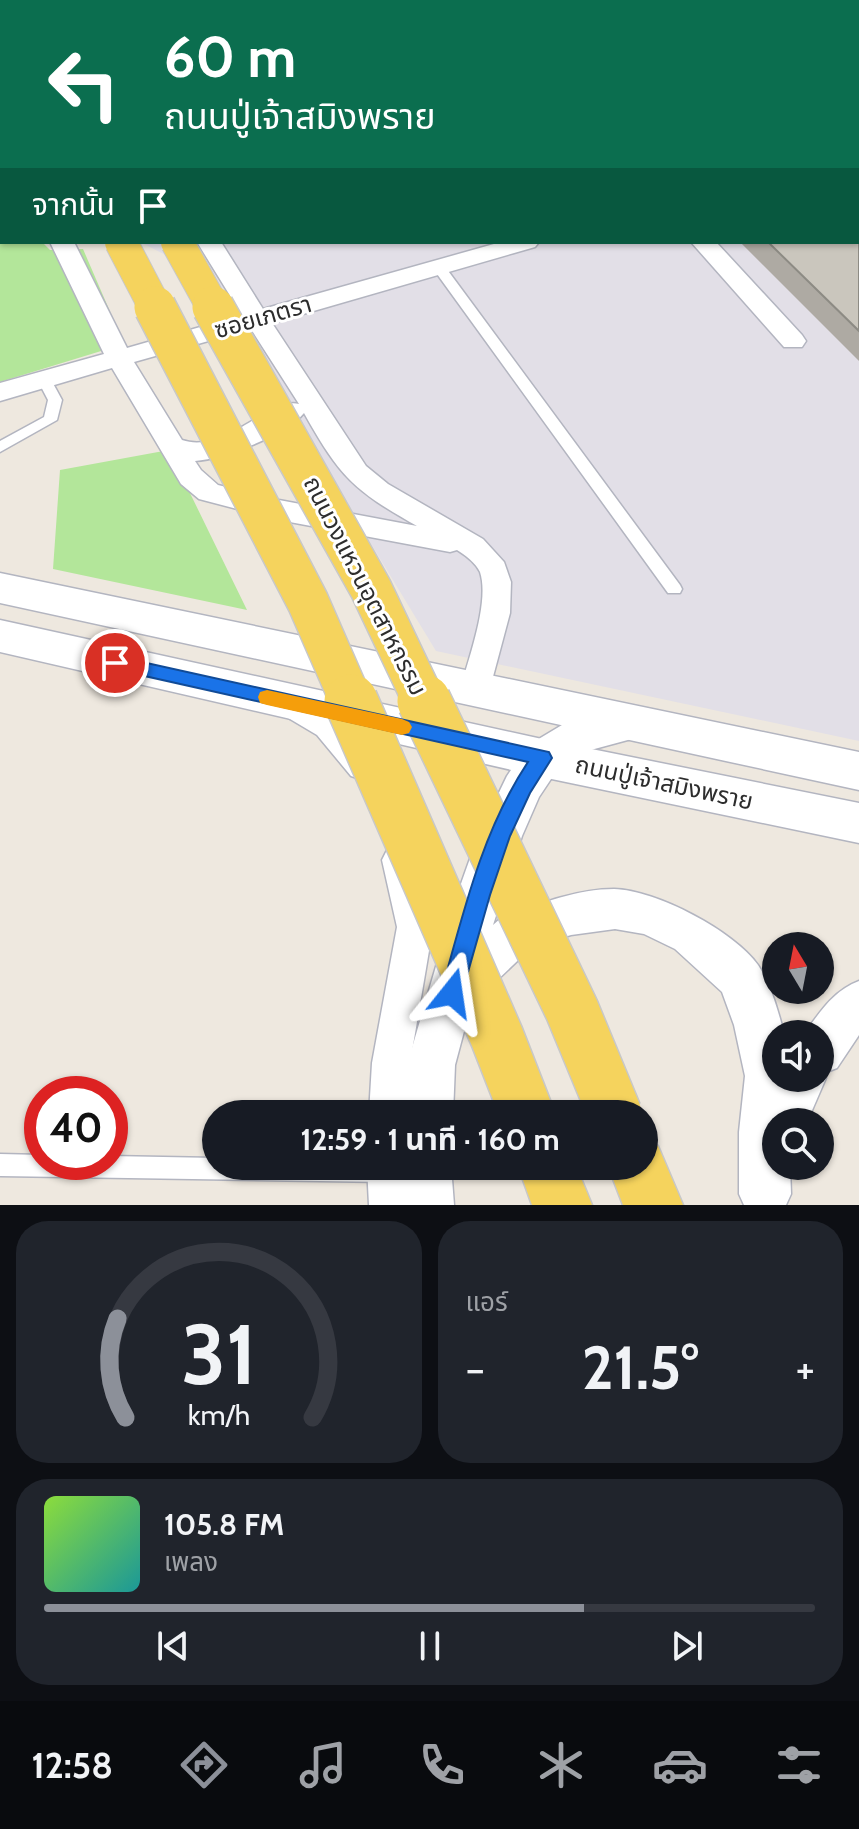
<!DOCTYPE html>
<html lang="th">
<meta charset="utf-8">
<style>
:root{--surface:#171b24;--page:#20242c;--text:#f1f3f6;--muted:#9ea1a6;--line:#363941;--accent:#8c9099}
body{margin:0;font-family:Cabin,"Noto Sans Thai",sans-serif;background:var(--page);color:var(--text);height:100vh;display:flex;flex-direction:column;font-size:30px;white-space:nowrap}
*{box-sizing:border-box;margin:0}
p{font-size:26px;color:var(--muted)}
.icon{flex:none;width:44px;height:44px;fill:none;stroke:currentColor;stroke-width:2;stroke-linecap:round;stroke-linejoin:round}
.map{position:relative;height:1205px;overflow:hidden}
.drawer{display:flex;flex-direction:column;gap:16px;padding:16px;background:#0d0f14;flex:1}
.drawer>*{flex:none}
.top-card{position:absolute;left:0px;top:0px;width:860px;height:244px;box-shadow:0 2px 6px #0004;background:#0b6e4f;color:#fff;overflow:hidden}
.needle{width:52px;rotate:350deg}
.fabs{position:absolute;left:762px;top:932px;display:grid;gap:16px}
.fabs a{display:grid;place-items:center;width:72px;height:72px;border-radius:50%;background:var(--surface);box-shadow:0 2px 6px #0004;font-size:40px}
.speed{position:absolute;left:24px;top:1076px;display:flex;gap:16px;font-size:40px;font-weight:700;text-align:center}
.speed>*{display:grid;place-content:center;width:104px;height:104px;border-radius:50%;background:var(--surface);box-shadow:0 2px 6px #0004;line-height:1}
.speed .limit{border:12px solid #d22;background:#fff;color:#111}
.pin{position:absolute;display:grid;place-items:center;width:68px;height:68px;color:#fff;margin:-34px;border:4px solid #fff;border-radius:50%;box-shadow:0 2px 8px #0007}
.me{position:absolute;width:88px;margin:-44px;rotate:15deg;stroke-linejoin:round;filter:drop-shadow(0 0 6px #0008)}
.turn{display:flex;align-items:center;gap:28px;height:168px;padding:0 32px;font-size:36px}
.turn .icon{width:104px;height:104px;stroke-width:2.5}
.turn b{display:block;font-size:56px;line-height:68px}
.then{display:flex;align-items:center;height:76px;padding:0 32px;background:#0003;gap:16px;font-size:30px}
.big{font-size:60px;font-weight:700;line-height:1.1}
.drawer .widget{flex:1;display:flex;flex-direction:column;justify-content:center;gap:12px;min-width:0;padding:0 28px;border-radius:32px;background:var(--page)}
.drawer .dial{align-items:center;gap:0}
.dial svg{height:208px;overflow:visible;fill:none;stroke:var(--line);stroke-width:7;stroke-linecap:round;text-anchor:middle}
.dial text{fill:var(--text);stroke:none}
.song{display:flex;align-items:center;gap:24px}
.cover{width:96px;height:96px;border-radius:12px;background:linear-gradient(135deg,hsl(90 70% 55%),hsl(180 70% 35%))}
.played{height:8px;border-radius:4px;background:linear-gradient(90deg,var(--accent) 70%,var(--line) 70%)}
.keys{display:flex;justify-content:space-around;direction:ltr}
.heat{display:flex;justify-content:space-between;align-items:center;font-size:44px;direction:ltr}
.drawer .tiles{flex:1;display:grid;gap:16px;grid-template-columns:1fr 1fr}
.widget:last-child{grid-column:span 2}
.trip{position:absolute;left:202px;top:1100px;width:456px;height:80px;border-radius:40px;background:var(--surface);box-shadow:0 2px 6px #0004;font-weight:700;line-height:80px;text-align:center}
.dock{display:flex;height:128px;justify-content:space-around;align-items:center;background:#090b0e;color:var(--muted)}
.dock .icon{width:56px;height:56px}
.dock .selected{color:var(--accent)}
.dock b{font-size:36px;color:var(--text)}
.map>svg:first-child{display:block}
.industrial{fill:#e2dfe7}
.green{fill:#b3e69a}
.lines{fill:none;stroke-linecap:round;stroke-linejoin:round}
.service-casing{stroke:#b3b5c0;stroke-width:3}
.minor-casing{stroke:#b3b5c0;stroke-width:3}
.tertiary-casing{stroke:#b3b5c0;stroke-width:3}
.secondary-casing{stroke:#b3b5c0;stroke-width:3}
.primary-casing{stroke:#c8c8c8;stroke-width:3}
.service{fill:#fff;fill-rule:evenodd}
.minor{fill:#fff;fill-rule:evenodd}
.tertiary{fill:#fff;fill-rule:evenodd}
.secondary{fill:#fff;fill-rule:evenodd}
.primary{fill:#f5d35d;fill-rule:evenodd}
.primary-bridge-far2-casing{stroke:#c8c8c8;stroke-width:34;stroke-linecap:butt}
.primary-bridge-far1-casing{stroke:#c8c8c8;stroke-width:44;stroke-linecap:butt}
.primary-bridge-casing{stroke:#c8c8c8;stroke-width:56;stroke-linecap:butt}
.primary-bridge-far2{stroke:#f5d35d;stroke-width:32}
.primary-bridge-far1{stroke:#f5d35d;stroke-width:41}
.primary-bridge{stroke:#f5d35d;stroke-width:53}
.wall{fill:#aeaaa3}
.building{fill:#cac6bd;stroke:#8d8b84;stroke-width:2}
.route{fill:#1a73e8;stroke:#114b97;stroke-width:2}
.slow{fill:#f59e0b}
.labels{text-anchor:middle;stroke-width:6;stroke-linejoin:round;paint-order:stroke}
.street-label{font-size:24px;fill:#2d2d2d;stroke:#fff}
</style>
<div class="map">
<svg width="859" height="1205" viewBox="0 0 859 1205">
<rect width="100%" height="100%" fill="#eee8df"/>
<path class="industrial" d="M0,0H859V741L436,651L209,277L140,242H858V2H2V173Z"/>
<path class="green" d="M0,194L2,242H42L50,250L83,249L124,344L0,382Z
M169,450L247,610L53,569L60,470Z"/>
<g class="lines">
<defs>
<path id="service" d="M0,166L2,167V175L0,174Z
M438,263L443,264L680,585L682,589L680,593H668L432,267Z
M44,375L49,376L62,400L57,420L0,452V441L44,417L48,400L37,379Z
M0,1154L42,1155V1162H110V1156L216,1158V1166H395L397,1171L394,1178L386,1182L0,1176Z"/>
<path id="minor" d="M47,0H67L68,2H48Z
M0,123L2,124V141L0,140Z
M50,242H74L127,348L242,315L197,242H221L263,309L501,242H539L535,247L272,323L366,466L388,484L483,539L504,562L511,582L510,613L487,699L476,702L465,699L460,690C468,660 490,602 480,572C476,563 465,555 457,550L450,552L279,520L199,499L181,484L112,368L0,401V383L104,354ZM251,329L299,404C270,396 225,455 182,440L134,362ZM304,413C340,477 353,490 417,526L279,500L218,485L201,470L195,461C223,459 287,435 304,413Z
M691,242H716L802,335L806,341L802,347H784Z
M296,694C331,706 363,734 379,767L375,776L363,780L351,776L317,735L285,716L280,707L285,698Z
M399,845L411,850L433,927L410,1063L407,1114H369L372,1063L397,927L382,860L387,850Z
M367,1166H407L409,1205H369Z"/>
<path id="tertiary" d="M636,707L650,712L656,723L650,734L587,751L557,770L539,797L522,836L493,925L501,918C536,905 576,889 614,889C656,890 734,931 758,965C770,983 779,1013 784,1034H776V1078H820V1034H804C820,1012 833,991 859,981V1035L837,1068L824,1073L826,1078L807,1122H776V1166H790L791,1194L786,1205H744L739,1194V1132L745,1076L734,1025L722,992L675,949L644,934L615,929L571,935L532,947L471,1005L455,1065L453,1114H403L407,1065L457,895L478,836L507,776L527,746L562,725Z
M401,1166H451L454,1205H402Z"/>
<path id="secondary" d="M0,573L859,752V790L0,603Z
M0,620L542,739L859,803V843L542,777L0,652Z"/>
<path id="primary" d="M15,0H43L44,2H16Z
M0,19L2,20V40L0,39Z
M644,1140L658,1146L683,1205H623L608,1166H644Z
M518,1166H576L592,1205H532Z"/>
</defs>
<use href="#service" class="service-casing"/>
<use href="#minor" class="minor-casing"/>
<use href="#tertiary" class="tertiary-casing"/>
<use href="#secondary" class="secondary-casing"/>
<use href="#primary" class="primary-casing"/>
<use href="#service" class="service"/>
<use href="#minor" class="minor"/>
<use href="#tertiary" class="tertiary"/>
<use href="#secondary" class="secondary"/>
<use href="#primary" class="primary"/>
<defs>
<path id="primary-bridge-far2" d="M121,242L156,309
M177,242L214,309"/>
<path id="primary-bridge-far1" d="M155,307L308,602L352,703
M213,307L371,589L425,703"/>
<path id="primary-bridge" d="M351,701L497,1037L527,1114
M424,701L572,1010L615,1114"/>
</defs>
<use href="#primary-bridge-far2" class="primary-bridge-far2-casing"/>
<use href="#primary-bridge-far1" class="primary-bridge-far1-casing"/>
<use href="#primary-bridge" class="primary-bridge-casing"/>
<use href="#primary-bridge-far2" class="primary-bridge-far2"/>
<use href="#primary-bridge-far1" class="primary-bridge-far1"/>
<use href="#primary-bridge" class="primary-bridge"/>
</g>
<path class="wall" d="M258,0H859V361L740,242H858V2H258Z"/>
<path class="building" d="M267,0H859V331L768,242H858V2H269Z"/>
<path class="route" d="M115,656L549,752L552,758L530,793L510,836L490,895L460,1000L452,1003L444,1000L441,993C463,914 482,831 528,762L109,668L106,663Z"/>
<path class="slow" d="M267,690L402,719L409,722L412,727L409,733L402,735L267,705L260,703L258,697L260,692Z"/>
<g class="labels">
<g class="street-label">
<text transform="translate(263 317) rotate(-16)" y="8">ซอยเภตรา</text>
<text transform="translate(365 586) rotate(63)" y="8">ถนนวงแหวนอุตสาหกรรม</text>
<text transform="translate(664 783) rotate(12)" y="8">ถนนปู่เจ้าสมิงพราย</text>
</g>
</g>
</svg>
<div class="fabs">
<a><svg class="needle" viewBox="-14 -14 28 28"><path d="M0-13l5 13h-10z" fill="#e53935"/><path d="M0 13l5-13h-10z" fill="#9ea1a6"/></svg></a>
<a><svg class="icon" aria-label="sound" viewBox="0 0 24 24"><path d="M4 9h4l5-4v14l-5-4H4zM17 9q2 3 0 6"/></svg></a>
<a><svg class="icon" aria-label="search" viewBox="0 0 24 24"><circle cx="10" cy="10" r="6"/><path d="M15 15l6 6"/></svg></a>
</div>
<div class="speed"><div class="limit">40</div></div>
<div class="pin" style="left:115px;top:663px;background:#d93025"><svg class="icon" aria-label="arrive" viewBox="0 0 24 24"><path d="M6 21V4h12l-3 4 3 4H6"/></svg></div>
<svg class="me" style="left:452px;top:993px" viewBox="-20 -20 40 40"><path d="M0-17L14 15 0 8-14 15z" fill="#1a73e8" stroke="#fff" stroke-width="4"/></svg>
<div class="trip">12:59 · 1 นาที · 160 m</div>
<div class="top-card">
<div class="turn"><svg class="icon" aria-label="left" viewBox="0 0 24 24"><path d="M17 20v-9H6M10 6l-5 5 5 5"/></svg><div><b>60 m</b>ถนนปู่เจ้าสมิงพราย</div></div>
<div class="then">จากนั้น<svg class="icon" aria-label="arrive" viewBox="0 0 24 24"><path d="M6 21V4h12l-3 4 3 4H6"/></svg></div>
</div>
</div>
<section class="drawer">
<div class="tiles">
<div class="widget dial"><svg viewBox="0 0 100 80">
<path d="M14 69A42 42 0 1 1 86 69"/>
<path d="M14 69A42 42 0 0 1 11 31" stroke="#8c9099"/>
<text x="50" y="56" font-size="32" font-weight="700">31</text>
<text x="50" y="72" font-size="11">km/h</text>
</svg></div>
<div class="widget"><p>แอร์</p>
<div class="heat"><a>−</a><b class="big">21.5°</b><a>+</a></div>
</div>
<div class="widget">
<div class="song"><i class="cover"></i><div><b>105.8 FM</b><p>เพลง</p></div></div>
<div class="played"></div>
<div class="keys"><svg class="icon" aria-label="previous" viewBox="0 0 24 24"><path d="M18 5L8 12l10 7zM5 5v14"/></svg><svg class="icon" aria-label="pause" viewBox="0 0 24 24"><path d="M8 5v14M16 5v14"/></svg><svg class="icon" aria-label="next" viewBox="0 0 24 24"><path d="M6 5l10 7-10 7zM19 5v14"/></svg></div>
</div>
</div>
</section>
<nav class="dock">
<b>12:58</b>
<svg class="icon selected" aria-label="directions" viewBox="0 0 24 24"><path d="M12 3l9 9-9 9-9-9zM9 14v-3h6M13 9l2 2-2 2"/></svg>
<svg class="icon" aria-label="music" viewBox="0 0 24 24"><path d="M9 18V5l10-2v13"/><circle cx="6" cy="18" r="3"/><circle cx="16" cy="16" r="3"/></svg>
<svg class="icon" aria-label="phone" viewBox="0 0 24 24"><path d="M5 4h4l2 5-3 2q2 4 5 5l2-3 5 2v4C11 20 4 13 5 4z"/></svg>
<svg class="icon" aria-label="climate" viewBox="0 0 24 24"><path d="M12 3v18M4 7l16 10M4 17L20 7"/></svg>
<svg class="icon" aria-label="car" viewBox="0 0 24 24"><path d="M5 17H2v-5l4-1 3-4h7l3 4 3 1v5h-3M9 17h6M6 11h13"/><circle cx="7" cy="17" r="2"/><circle cx="17" cy="17" r="2"/></svg>
<svg class="icon" aria-label="filters" viewBox="0 0 24 24"><path d="M4 7h16M4 17h16"/><circle cx="9" cy="7" r="2"/><circle cx="15" cy="17" r="2"/></svg>
</nav>
